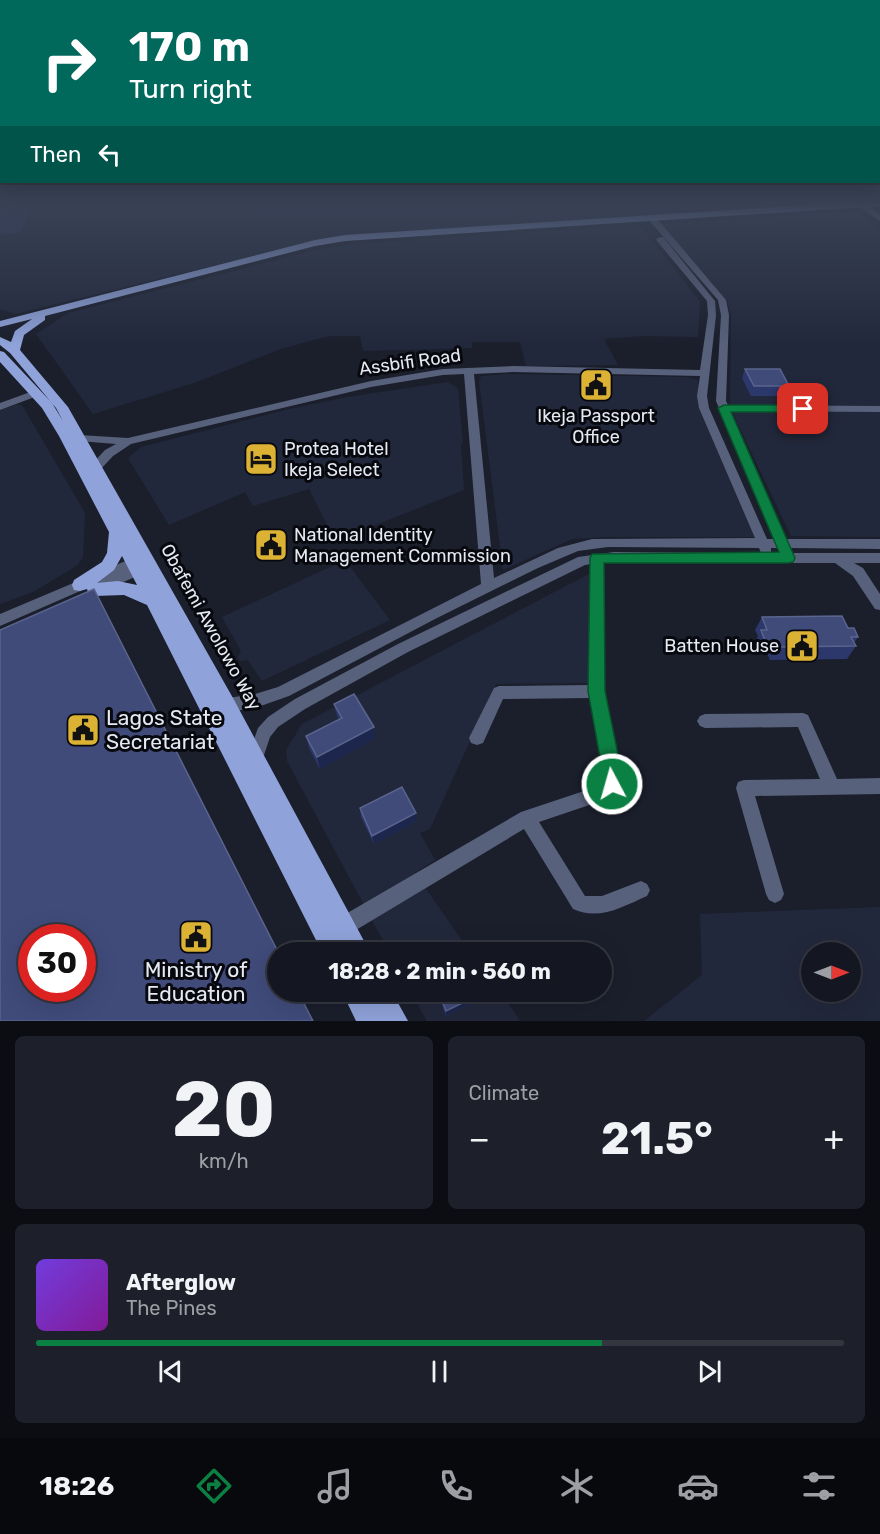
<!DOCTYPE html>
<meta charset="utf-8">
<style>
:root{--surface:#141721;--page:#1d202a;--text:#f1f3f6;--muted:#9d9fa5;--line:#33363f;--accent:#0b8043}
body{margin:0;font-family:Rubik,sans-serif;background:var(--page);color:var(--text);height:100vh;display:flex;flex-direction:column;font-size:22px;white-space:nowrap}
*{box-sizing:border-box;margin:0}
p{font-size:20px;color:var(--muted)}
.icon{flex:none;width:33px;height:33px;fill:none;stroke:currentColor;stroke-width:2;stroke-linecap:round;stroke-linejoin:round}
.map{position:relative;height:1021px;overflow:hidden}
.details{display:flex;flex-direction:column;gap:15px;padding:15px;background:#0b0d12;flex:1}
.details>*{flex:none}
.top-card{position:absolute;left:0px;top:0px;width:880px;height:183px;box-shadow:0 6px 24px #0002,0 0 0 2px var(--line);background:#00695c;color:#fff;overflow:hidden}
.needle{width:39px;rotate:90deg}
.controls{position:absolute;left:801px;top:942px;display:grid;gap:12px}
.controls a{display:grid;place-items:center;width:60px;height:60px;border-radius:50%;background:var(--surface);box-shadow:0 6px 24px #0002,0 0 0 2px var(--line);font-size:30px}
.speed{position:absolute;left:18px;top:924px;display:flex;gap:12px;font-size:30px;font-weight:700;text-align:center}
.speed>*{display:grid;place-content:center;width:78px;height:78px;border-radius:50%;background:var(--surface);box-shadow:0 6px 24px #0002,0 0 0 2px var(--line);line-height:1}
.speed .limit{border:9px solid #d22;background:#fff;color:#111}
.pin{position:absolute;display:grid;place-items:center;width:51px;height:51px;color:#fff;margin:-26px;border-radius:12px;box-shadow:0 3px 9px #0006}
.me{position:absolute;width:66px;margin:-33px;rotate:354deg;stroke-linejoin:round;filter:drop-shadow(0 0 4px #0008)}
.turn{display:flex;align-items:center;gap:21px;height:126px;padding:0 30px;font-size:27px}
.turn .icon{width:78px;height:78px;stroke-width:2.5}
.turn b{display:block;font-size:42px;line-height:51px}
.then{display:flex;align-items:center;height:57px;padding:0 30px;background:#0003;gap:12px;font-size:22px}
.big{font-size:45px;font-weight:700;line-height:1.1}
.details .widget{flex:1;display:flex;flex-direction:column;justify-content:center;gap:9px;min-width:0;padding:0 21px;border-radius:9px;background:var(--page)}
.details .dial{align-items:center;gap:0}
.dial b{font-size:78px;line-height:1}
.song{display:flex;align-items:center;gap:18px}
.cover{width:72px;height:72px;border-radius:9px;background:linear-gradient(135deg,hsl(260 70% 55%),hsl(290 70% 35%))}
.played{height:6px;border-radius:3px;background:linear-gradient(90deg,var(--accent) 70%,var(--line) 70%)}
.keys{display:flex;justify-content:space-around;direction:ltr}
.heat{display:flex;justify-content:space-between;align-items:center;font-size:33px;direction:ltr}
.details .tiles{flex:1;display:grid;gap:15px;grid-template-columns:1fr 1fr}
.widget:last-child{grid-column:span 2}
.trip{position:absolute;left:267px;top:942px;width:345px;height:60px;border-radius:30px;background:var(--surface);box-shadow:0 6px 24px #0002,0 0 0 2px var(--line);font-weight:700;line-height:60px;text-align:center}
.menu{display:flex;height:96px;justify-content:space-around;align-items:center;background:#08090d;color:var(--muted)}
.menu .icon{width:42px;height:42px}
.menu .selected{color:var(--accent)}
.menu b{font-size:27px;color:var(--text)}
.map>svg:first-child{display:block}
.built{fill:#22283b;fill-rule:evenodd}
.green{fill:#29345a}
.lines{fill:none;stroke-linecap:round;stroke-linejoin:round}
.minor{fill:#58617b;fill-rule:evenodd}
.major{fill:#8fa2d9;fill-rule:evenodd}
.wall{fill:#2c386c}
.shaded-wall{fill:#1d264c}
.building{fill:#404b7a;stroke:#5a648d;stroke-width:1.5;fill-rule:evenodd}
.route{fill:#0b8043;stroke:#07532c;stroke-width:1.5}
.labels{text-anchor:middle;stroke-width:6;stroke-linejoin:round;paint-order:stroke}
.street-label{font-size:18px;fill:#e5e9f2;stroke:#08090f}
.poi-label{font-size:18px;fill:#e5e9f2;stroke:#08090f;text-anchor:start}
.near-poi-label{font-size:21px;fill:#e5e9f2;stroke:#08090f;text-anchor:start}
</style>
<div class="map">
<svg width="880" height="1021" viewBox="0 0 880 1021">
<rect width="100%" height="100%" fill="#1b1f2c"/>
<path class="built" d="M32,202H869L325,238L15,314L0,309V235L21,233Z
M856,211L880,232V537L791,536L735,418L730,402L731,314L726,300L660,224Z
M639,225L700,301L698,337L641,336L604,339L618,365L526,366L520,342H472V348L363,351L360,336H329L281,349L194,383L93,414L36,334L68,313L316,250L352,244Z
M505,374L687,377L698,380V403L755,537H605L572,539L503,570L479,381L481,376Z
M448,382L458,388L463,443L461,444L464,490L335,541L309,489L253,506L245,492L169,525L128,458L141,447L289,409L347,397Z
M15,405H22L85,513L83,557L78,565L33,592L0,604V410Z
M345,560L390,620L262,681L248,660L240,661L238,657L241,651L222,617Z
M591,573L592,680L589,683L496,684L430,829L420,833L435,860L415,873L470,952H389L287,761L286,750L302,724Z
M880,907V1021H644L702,975L700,914ZM812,952H850V992H812Z
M411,992H501L520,1021H427Z"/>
<path class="green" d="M0,202H32L21,233L0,235Z"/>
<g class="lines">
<path class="minor" d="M858,202H864L880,215V221L858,206Z
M648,215H654L726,300L729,315L726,401L728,405L880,406V412L731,411L786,539H880V549L790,548L788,551H780L778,548H771V553H880V563H854L863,568L880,594V610L875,609L853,576L835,563H603L604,691L620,774V784L618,790L610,798L539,822L585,896H602L641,881L647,884L650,890L647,896C622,907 599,921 573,909L524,829L351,933L344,935L337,933L335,926L337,919L521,812L599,786L604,781L591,698L503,699L483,743L477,745L471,743L469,738L494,688L499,686L590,685L591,564L585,565L408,652L305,709L278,727L270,737L261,764L255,767L249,764L247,759L258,728L268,717L295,699L398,644L578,557L614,552L761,553L759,548L608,547L578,551L538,568L437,618L289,696L255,708L241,710L226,711L221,709L218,704L221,699L255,694L278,687L481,584L464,374L443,375L371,387L131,444L113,456L99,471L95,472L89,468L91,465L105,450L116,444L79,441L74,438L79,435L128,438L371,381L443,369L513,366L700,370L708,315L707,301L657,241L656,239L660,237H663L715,301L716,315L707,396L709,408L767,539H774L716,401L721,315L718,300L648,219ZM513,372L700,376L697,396L699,408L755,538L592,539L558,548L494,578L474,374Z
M36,390L41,393L40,395L0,410V403Z
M142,554L147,556L148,559L145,563L149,565L150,568L149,571L100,592L95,591L94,585L0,626V614Z
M803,713L808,715L837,779L880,778V794L755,796L784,894L781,900L775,903L769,900L766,894L736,788L738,782L744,780L820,779L798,727L705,728L700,726L697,721L700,716L705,714Z"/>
<path class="major" d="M852,202H880V206L345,241L315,246L45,316V320L24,335L20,350L68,407L233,698L370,952H322L147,605L124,595L95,596L89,595L87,589L80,591L74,590L72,585L74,580L102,562L107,553L109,532L59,436L42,408L0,362V351L4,352L52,403L63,421L56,408L10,353L0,345V337L11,342L15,331L32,319L0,327V321L315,240L345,235ZM122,556L137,585L118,581L97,583L114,570Z
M342,992H392L408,1021H356Z"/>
</g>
<path class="wall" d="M745,369L789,386L786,396H751L742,378Z
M762,617L848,628L858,637L854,643L856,646L847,659L770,660L767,653L759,654L755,643L758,636L755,630Z
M334,704L375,738L320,769L309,748L306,736L339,720L337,716Z
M360,808L416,821L374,844L361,817Z
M437,992H490V994L446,1016Z"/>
<path class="shaded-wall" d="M374,727L375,738L320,769L317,757Z
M416,813V821L374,844L372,836Z
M485,992H490V994L446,1016V1011Z"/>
<path class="building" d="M745,369H780L789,386H754Z
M94,589L278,952V992H298L313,1021H0V630ZM32,938H82V988H32Z
M842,616L848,628H854L858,637H851L856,646L777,647L774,641H765L761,630H767L762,617Z
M354,694L374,727L317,757L306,736L342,718L334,704Z
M402,787L416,813L372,836L360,808Z
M439,992H485L446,1011Z"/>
<linearGradient id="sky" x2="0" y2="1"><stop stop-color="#0f1118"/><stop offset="0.59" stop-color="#394256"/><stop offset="1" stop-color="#394256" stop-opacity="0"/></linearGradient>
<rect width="880" height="345" fill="url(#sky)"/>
<path class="route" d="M724,405H803L809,409L803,412H731L795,558L793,562L788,563H604L605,691L622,774L618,790L612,793L605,790L602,784L603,774L588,691L590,558L592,554L779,552L718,408Z"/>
<defs>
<symbol id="civic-square" viewBox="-11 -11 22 22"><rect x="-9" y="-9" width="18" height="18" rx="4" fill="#dbb233" stroke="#08090f"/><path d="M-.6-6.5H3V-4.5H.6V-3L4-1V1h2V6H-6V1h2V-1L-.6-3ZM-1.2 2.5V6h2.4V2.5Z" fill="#111"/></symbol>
<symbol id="hotel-square" viewBox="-11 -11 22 22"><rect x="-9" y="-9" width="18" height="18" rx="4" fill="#dbb233" stroke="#08090f"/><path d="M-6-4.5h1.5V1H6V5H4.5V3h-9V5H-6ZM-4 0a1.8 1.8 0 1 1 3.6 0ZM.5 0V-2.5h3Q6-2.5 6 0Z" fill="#111"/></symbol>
</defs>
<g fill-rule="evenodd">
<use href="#civic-square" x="577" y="366" width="38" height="38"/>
<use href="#hotel-square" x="242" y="440" width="38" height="38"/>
<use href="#civic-square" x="252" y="526" width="38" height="38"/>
<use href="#civic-square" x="783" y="627" width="38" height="38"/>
<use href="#civic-square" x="64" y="711" width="38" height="38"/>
<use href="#civic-square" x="177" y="918" width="38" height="38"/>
</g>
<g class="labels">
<g class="street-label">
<text transform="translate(410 362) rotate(-8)" y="6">Assbifi Road</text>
<text transform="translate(211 627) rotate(61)" y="6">Obafemi Awolowo Way</text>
</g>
<g class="poi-label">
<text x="596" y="422" text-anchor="middle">Ikeja Passport<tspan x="596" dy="21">Office</tspan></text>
<text x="284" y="455">Protea Hotel<tspan x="284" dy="21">Ikeja Select</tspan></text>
<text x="294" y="541">National Identity<tspan x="294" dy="21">Management Commission</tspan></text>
<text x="779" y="652" text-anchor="end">Batten House</text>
</g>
<g class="near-poi-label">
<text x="106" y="725">Lagos State<tspan x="106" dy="24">Secretariat</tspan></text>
<text x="196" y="977" text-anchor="middle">Ministry of<tspan x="196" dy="24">Education</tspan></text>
</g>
</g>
</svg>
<div class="controls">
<a><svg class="needle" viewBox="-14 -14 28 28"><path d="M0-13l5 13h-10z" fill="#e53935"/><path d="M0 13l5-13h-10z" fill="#9d9fa5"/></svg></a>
</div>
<div class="speed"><div class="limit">30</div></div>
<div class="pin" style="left:803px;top:409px;background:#d93025"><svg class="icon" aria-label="arrive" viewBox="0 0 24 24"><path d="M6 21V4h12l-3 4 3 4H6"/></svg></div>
<svg class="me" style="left:612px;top:784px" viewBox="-20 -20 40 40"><circle r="17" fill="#0b8043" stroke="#fff" stroke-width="3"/><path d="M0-11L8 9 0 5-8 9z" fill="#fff"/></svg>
<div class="trip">18:28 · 2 min · 560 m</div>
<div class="top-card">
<div class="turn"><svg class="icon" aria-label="right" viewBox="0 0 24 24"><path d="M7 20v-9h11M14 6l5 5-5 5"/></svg><div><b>170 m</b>Turn right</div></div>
<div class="then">Then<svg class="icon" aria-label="left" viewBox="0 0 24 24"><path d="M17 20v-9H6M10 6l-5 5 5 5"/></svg></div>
</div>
</div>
<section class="details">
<div class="tiles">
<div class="widget dial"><b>20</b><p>km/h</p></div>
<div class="widget"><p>Climate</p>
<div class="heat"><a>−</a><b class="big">21.5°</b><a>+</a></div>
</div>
<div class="widget">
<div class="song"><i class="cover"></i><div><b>Afterglow</b><p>The Pines</p></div></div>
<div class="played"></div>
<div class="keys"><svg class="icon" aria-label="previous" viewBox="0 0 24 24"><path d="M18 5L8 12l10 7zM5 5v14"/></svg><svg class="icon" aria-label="pause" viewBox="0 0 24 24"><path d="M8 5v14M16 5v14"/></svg><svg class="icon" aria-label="next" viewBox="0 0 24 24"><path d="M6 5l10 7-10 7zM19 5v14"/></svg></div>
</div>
</div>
</section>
<nav class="menu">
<b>18:26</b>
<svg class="icon selected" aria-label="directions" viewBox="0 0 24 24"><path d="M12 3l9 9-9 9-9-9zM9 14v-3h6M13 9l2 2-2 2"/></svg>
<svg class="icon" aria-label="music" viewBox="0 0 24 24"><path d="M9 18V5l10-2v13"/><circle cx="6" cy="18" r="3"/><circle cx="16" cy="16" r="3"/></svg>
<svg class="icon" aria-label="phone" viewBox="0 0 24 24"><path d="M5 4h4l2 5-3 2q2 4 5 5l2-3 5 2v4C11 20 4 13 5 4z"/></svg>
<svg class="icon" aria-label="climate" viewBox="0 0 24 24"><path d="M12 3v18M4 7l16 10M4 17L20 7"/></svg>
<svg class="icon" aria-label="car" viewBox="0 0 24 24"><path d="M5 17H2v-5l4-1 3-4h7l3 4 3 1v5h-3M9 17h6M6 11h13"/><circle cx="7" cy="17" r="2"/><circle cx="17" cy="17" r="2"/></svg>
<svg class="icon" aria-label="filters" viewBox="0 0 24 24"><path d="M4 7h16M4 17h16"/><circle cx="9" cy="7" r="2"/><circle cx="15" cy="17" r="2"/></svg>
</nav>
